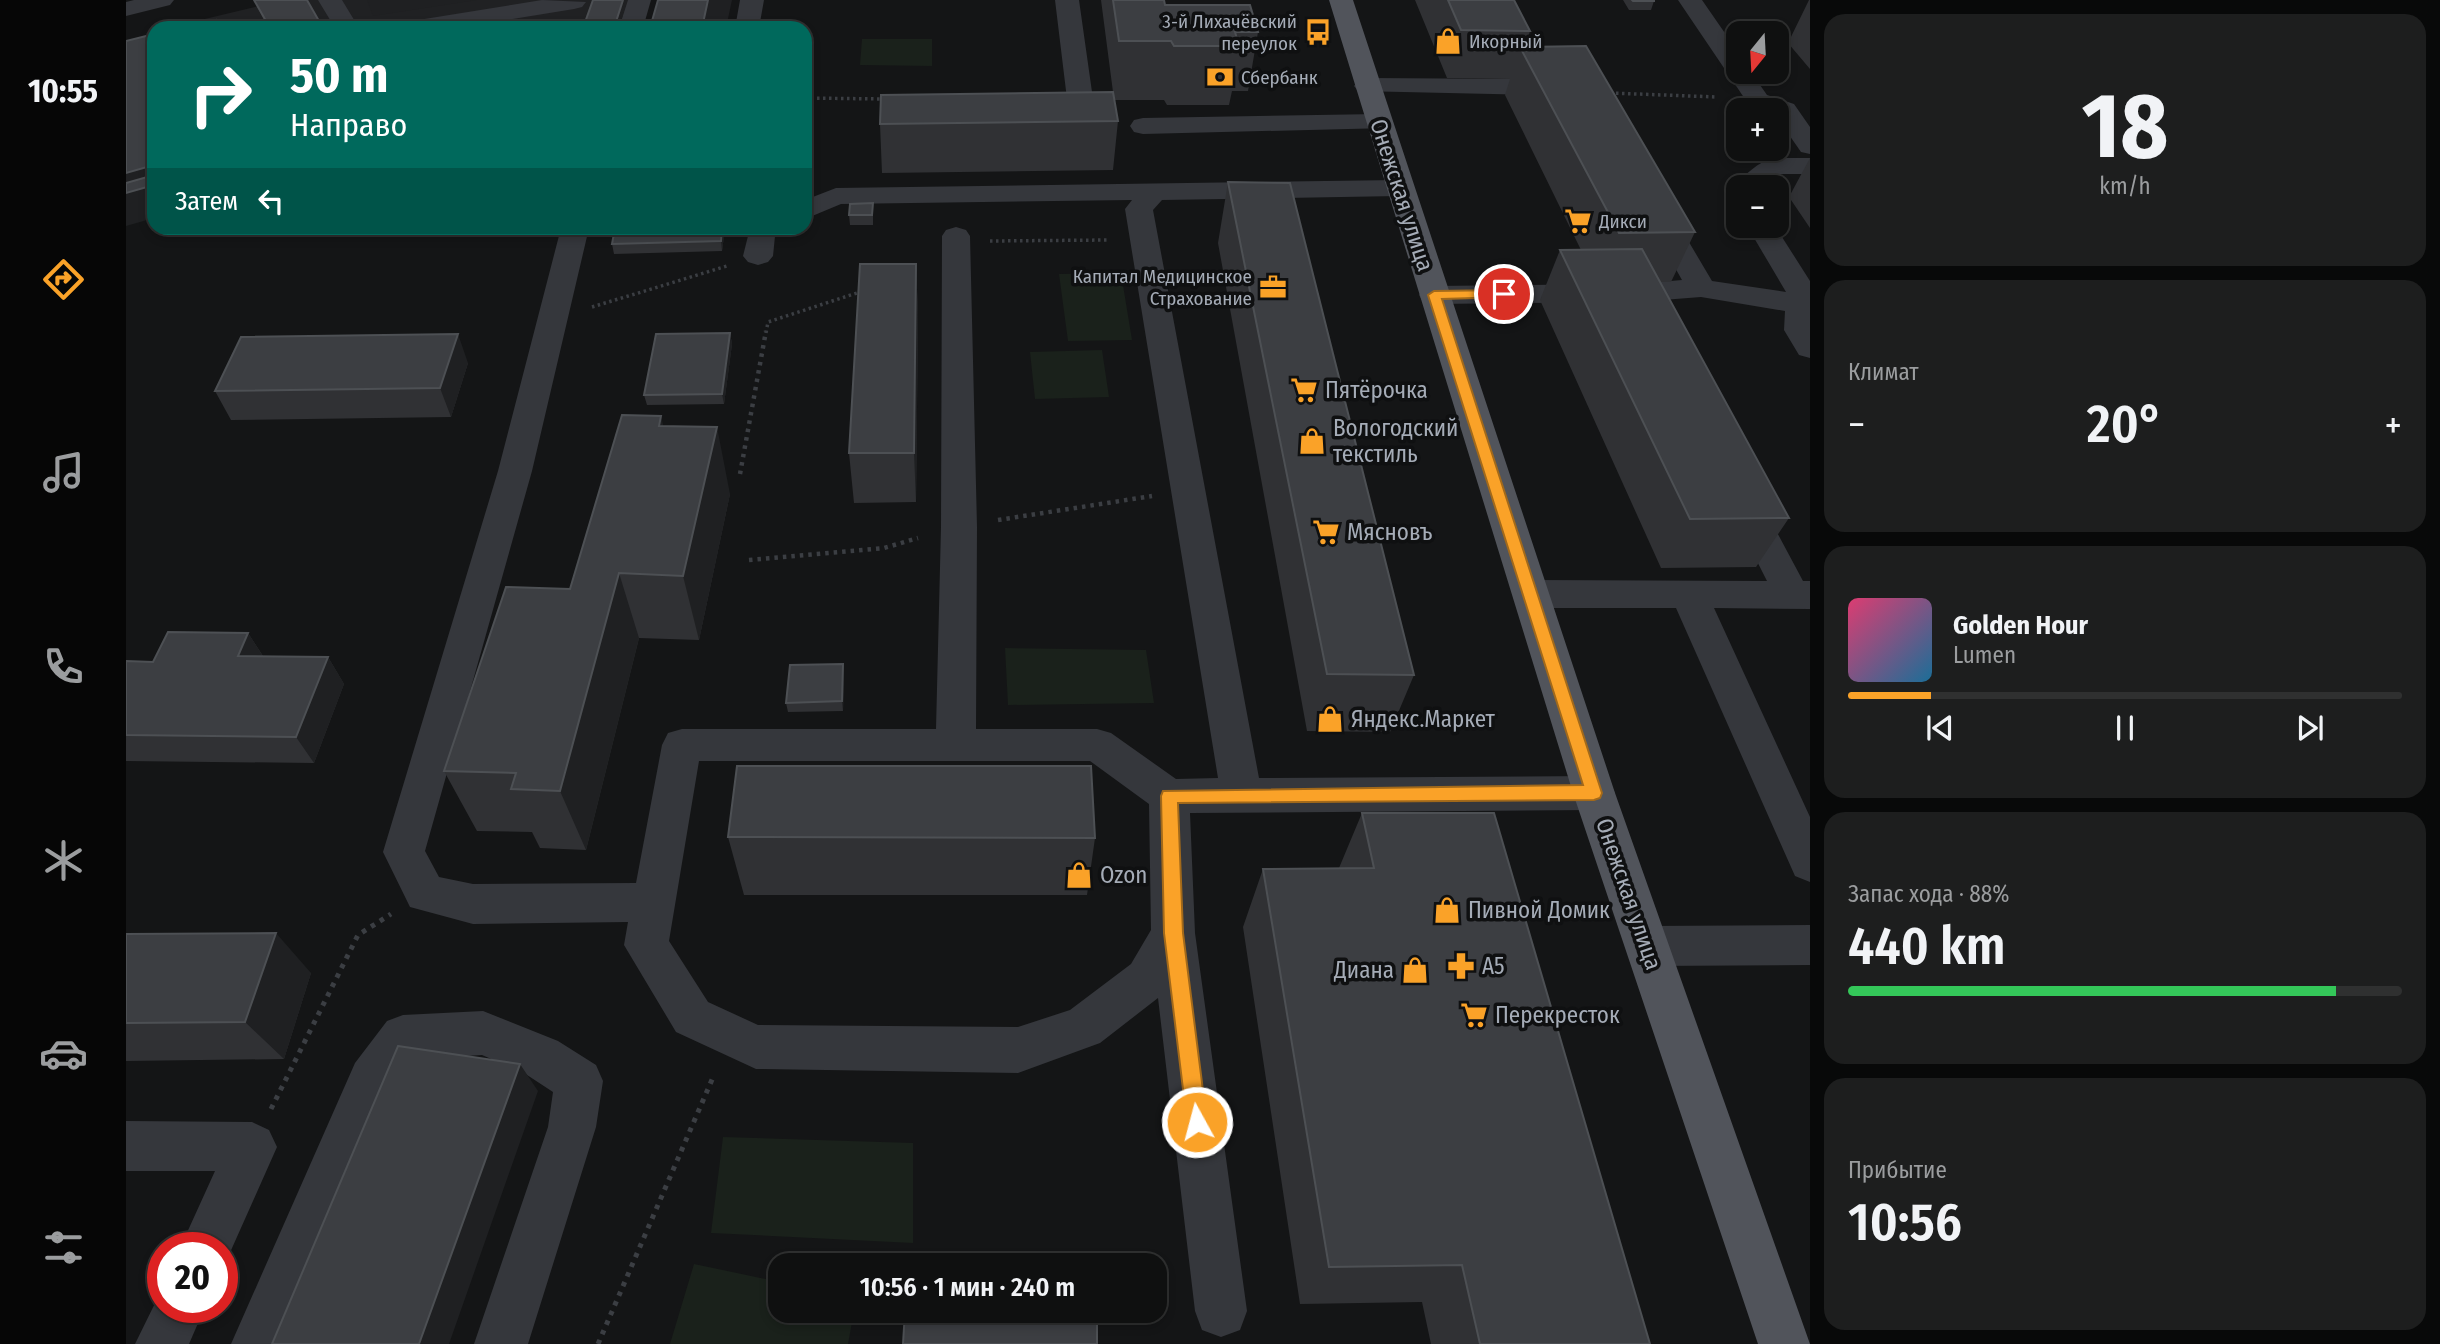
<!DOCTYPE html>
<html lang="ru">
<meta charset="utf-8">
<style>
:root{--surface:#0f1010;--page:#1d1e1e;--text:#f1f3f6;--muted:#9b9d9f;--line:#2f3030;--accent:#faa228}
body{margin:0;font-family:"Fira Sans Condensed",sans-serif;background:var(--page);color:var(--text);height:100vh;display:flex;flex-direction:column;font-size:26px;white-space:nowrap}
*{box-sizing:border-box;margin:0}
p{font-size:23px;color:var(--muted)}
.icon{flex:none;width:38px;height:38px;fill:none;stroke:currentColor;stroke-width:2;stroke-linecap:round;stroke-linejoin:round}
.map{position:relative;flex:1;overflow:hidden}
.sheet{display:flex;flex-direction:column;gap:14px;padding:14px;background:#080909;width:630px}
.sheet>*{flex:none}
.banner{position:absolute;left:21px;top:21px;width:665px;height:214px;border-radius:21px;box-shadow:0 4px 10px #0003,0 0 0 2px var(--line);background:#00695c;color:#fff;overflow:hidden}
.needle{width:46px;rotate:198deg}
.fabs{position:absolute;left:1600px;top:21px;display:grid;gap:14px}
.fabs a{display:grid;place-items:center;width:63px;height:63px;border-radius:14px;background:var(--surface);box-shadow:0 4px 10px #0003,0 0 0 2px var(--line);font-size:35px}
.speed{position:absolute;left:21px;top:1232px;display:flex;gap:14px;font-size:35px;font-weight:700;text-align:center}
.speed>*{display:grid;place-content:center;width:91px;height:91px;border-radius:50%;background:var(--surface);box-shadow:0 4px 10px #0003,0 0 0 2px var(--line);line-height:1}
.speed .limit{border:10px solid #d22;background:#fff;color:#111}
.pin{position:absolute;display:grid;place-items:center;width:60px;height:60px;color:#fff;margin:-30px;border:4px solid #fff;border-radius:50%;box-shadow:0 2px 7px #0007}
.me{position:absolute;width:77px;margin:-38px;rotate:353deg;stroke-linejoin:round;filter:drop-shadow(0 0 5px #0008)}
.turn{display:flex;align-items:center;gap:24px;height:147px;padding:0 28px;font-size:32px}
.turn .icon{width:91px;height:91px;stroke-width:2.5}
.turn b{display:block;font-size:49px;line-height:60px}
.then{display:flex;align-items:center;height:66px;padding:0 28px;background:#0003;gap:14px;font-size:26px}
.big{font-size:52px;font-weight:600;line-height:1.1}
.sheet .widget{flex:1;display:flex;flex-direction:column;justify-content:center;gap:10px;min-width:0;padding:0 24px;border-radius:21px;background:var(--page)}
.sheet .dial{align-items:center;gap:0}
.dial b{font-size:91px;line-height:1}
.song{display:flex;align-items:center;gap:21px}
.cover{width:84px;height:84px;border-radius:10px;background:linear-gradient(135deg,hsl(340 70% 55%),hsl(200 70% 35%))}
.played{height:7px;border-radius:4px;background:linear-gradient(90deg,var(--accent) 15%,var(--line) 15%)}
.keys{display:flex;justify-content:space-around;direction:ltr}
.heat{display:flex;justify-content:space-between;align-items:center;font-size:38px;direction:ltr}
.charge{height:10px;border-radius:5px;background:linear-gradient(90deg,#34c759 88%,var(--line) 0)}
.trip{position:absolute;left:642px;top:1253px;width:399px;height:70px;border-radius:21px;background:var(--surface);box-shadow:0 4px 10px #0003,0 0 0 2px var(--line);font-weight:600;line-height:70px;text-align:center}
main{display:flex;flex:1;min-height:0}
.tabs{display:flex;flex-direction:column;width:126px;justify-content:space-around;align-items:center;background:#060606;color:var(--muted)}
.tabs .icon{width:49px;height:49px}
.tabs .current{color:var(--accent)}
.tabs b{font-size:32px;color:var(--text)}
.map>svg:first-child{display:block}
.built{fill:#202123}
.green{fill:#1a211b}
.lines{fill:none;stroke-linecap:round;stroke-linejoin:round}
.path-far2{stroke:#3b3e43;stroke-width:3.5;stroke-dasharray:2.5 3.5;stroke-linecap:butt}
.path-far1{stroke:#3b3e43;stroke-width:4.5;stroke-dasharray:3.5 5;stroke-linecap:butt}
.path{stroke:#3b3e43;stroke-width:5;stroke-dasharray:4.5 6;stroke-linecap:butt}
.minor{fill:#35373c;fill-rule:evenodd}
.major{fill:#51545b;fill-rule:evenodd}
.wall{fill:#303134}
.shaded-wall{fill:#1f2022}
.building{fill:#3c3e42;stroke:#4d5054;stroke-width:2}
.route{fill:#faa228;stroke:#a2691a;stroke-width:2}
.labels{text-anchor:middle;stroke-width:7;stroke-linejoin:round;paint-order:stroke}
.far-poi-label{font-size:19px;fill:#a5acb7;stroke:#0f1011;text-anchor:start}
.street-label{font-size:23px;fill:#a5acb7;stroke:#0f1011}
.poi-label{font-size:23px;fill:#a5acb7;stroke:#0f1011;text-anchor:start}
</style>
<main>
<nav class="tabs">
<b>10:55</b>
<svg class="icon current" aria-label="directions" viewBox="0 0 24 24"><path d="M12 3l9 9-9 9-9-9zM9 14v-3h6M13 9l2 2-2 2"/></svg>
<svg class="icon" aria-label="music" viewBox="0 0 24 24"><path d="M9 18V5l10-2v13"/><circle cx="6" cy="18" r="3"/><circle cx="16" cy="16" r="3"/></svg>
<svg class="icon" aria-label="phone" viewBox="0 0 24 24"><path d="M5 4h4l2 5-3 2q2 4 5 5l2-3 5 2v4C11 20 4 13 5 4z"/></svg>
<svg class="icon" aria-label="climate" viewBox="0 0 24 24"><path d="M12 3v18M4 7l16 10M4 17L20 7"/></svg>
<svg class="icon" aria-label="car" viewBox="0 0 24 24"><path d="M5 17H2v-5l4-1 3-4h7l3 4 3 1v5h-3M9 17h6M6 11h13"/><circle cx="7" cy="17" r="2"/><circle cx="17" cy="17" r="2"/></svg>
<svg class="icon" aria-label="filters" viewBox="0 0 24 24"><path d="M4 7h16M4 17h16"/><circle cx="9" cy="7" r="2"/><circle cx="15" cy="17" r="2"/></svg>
</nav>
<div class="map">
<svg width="1684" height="1344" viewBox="0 0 1684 1344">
<rect width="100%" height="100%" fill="#141516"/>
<path class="built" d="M158,0H502L493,28H41Z"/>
<path class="green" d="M736,39H806V66L734,65Z
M995,273L1006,340L942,341L933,274Z
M976,350L983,397L909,399L904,352Z
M879,648L1020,650L1028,703L882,705Z
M597,1137L787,1143V1243L585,1233Z
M568,1264L654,1282V1311H728L722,1344H544Z"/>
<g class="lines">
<path class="path-far2" d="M1484,93L1591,97
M679,98L759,99
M864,241L982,240
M466,307L601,266
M640,333L642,322L737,291"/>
<path class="path-far1" d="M614,474L640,331
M872,520L1026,496
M623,560L758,548L792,538"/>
<path class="path" d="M145,1109L232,935L265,914
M472,1344L588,1075"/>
<path class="minor" d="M8,0H48L44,5L0,16V2Z
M192,0H216L233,28H209Z
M416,0L460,2L456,7L448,9L331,28H274L277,23L286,21Z
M501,0H525L517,28H493Z
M614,0H638L633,28H609Z
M929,0H953L967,99L963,104L954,107L945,104L941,99Z
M1356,0H1380L1423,87L1419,92L1410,95L1232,91L1228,86L1232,81L1241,78L1394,79Z
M1552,0H1576L1612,52V72H1625L1641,95L1668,104L1684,127V154L1675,152L1650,116V110H1636L1623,105Z
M1253,114L1262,116L1266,122L1262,128L1017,134L1008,132L1004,126L1008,120L1017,118Z
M1648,158H1684V174H1655L1639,187H1612V191L1609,187C1618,175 1633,161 1648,158Z
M1273,180L1283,182L1287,188L1283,194L1273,196L1036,200L1027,210L1133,778L1468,776L1483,781L1489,793L1483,805L1468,810L1064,813L1069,933L1121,1311L1114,1330L1095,1337L1076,1330L1069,1311L1032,998L974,1043L892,1073L630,1069L550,1032L498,945L502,922L347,924L284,907L257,852L372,471L435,228H463L406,471L299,851L313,877L347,884L510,883L536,745L542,733L556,729H810L815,527L816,236L820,230L830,227L840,230L844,236L851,527L850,729H971L985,733L1050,779L1092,778L999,209L1006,200L715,204L679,219V200L710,188ZM573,761H964L1023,804L1025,930L1005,964L944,1010L892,1027L632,1025L582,1002L543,941Z
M1531,203L1541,205L1586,281L1660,292L1621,226H1649L1684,281V358L1673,355L1658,330L1659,311L1575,297L1511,302L1308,304L1297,302L1293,295L1297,288L1308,286L1511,284L1556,280L1517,211L1521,205Z
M624,228H658L649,236L647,256L642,262L632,265L622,262L617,256Z
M1619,492L1631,495L1677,581H1684V609L1588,608L1684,817V882L1669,876L1550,608H1405L1392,604L1387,594L1392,584L1405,580L1641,581L1602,504L1607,495Z
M1684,925V965L1521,966L1505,960L1499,946L1505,932L1521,926Z
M357,1011L432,1041L470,1065L477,1081L470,1127L402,1344H348L422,1127L427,1092L398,1073L356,1055L289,1059L263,1095L159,1344H105L229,1063L261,1021L277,1015Z
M0,1121L126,1122L143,1130L151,1147L98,1266L96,1248H54L89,1171H0Z
M37,1287V1307H79L63,1344H9Z"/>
<path class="major" d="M1203,0H1227L1489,793L1684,1344H1632L1447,793Z"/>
</g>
<path class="wall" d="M128,0L197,28H142Z
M975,0H1038L1039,5L1132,32L1122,91H1106L1103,105H1041L1038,100H988L992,121L987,170L756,173L754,124L987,92Z
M1289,0H1388L1404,31L1399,47L1569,232L1545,282H1534L1663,518L1630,567L1535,568L1414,300L1434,250H1455L1379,95L1384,79L1321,78Z
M1497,0H1528V1L1525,10H1503Z
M1683,0H1684V69L1662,43Z
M1684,158V228L1663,197Z
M1102,182L1288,675L1264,732L1181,731L1092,243Z
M747,203V225H724L723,215Z
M599,229L596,251L488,254L486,244Z
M790,264L792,314L790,502L728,503L723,453Z
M604,333L606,344L598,404L521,405L518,395Z
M342,363L325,417L105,420L89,391Z
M537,426L604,494L573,640L513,638L460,850L414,848L406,832L351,831L318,771L444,589Z
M122,633L137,656L202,657L218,684L188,763L0,761V661L27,662Z
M717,664L718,674L717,711L662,712L660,703Z
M1236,813L1524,1344H1305L1296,1302L1174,1304L1117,927L1137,869L1213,868Z
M602,837L969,838L961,895H618Z
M0,934L185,973L158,1059L0,1061Z"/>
<path class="shaded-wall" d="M241,0H351L247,16Z
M497,0H502L493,28H488Z
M582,0H606L600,28H576Z
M28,165V177L0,184V173Z
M28,185V218L0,226V193Z
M596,228H599V229L596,251L595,241Z
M790,264L792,314L790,502L788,453Z
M604,333L606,344L598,404L596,394Z
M332,334L342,363L325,417L314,388Z
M535,416L551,483L533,426Z
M591,427L604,494L573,640L557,576Z
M493,573L513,638L460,850L434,791Z
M122,633L140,661L112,656Z
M202,657L218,684L188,763L170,737Z
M717,664L718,674L717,711L716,701Z
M150,933L185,973L158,1059L119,1022Z
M394,1064L412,1091L323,1344H293Z"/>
<path class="building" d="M128,0H181L197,28H144Z
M467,0H497L488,28H457Z
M532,0H582L576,28H524Z
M987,0H1038L1039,5H1124L1132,32H1109L1113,46H1048L1045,41H993Z
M1322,0H1388L1404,31L1335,30Z
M1506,0H1528V1H1507Z
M90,20L94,28H55Z
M28,34V165L0,173V41Z
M1460,46L1569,232L1493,233L1394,47Z
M987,92L992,121L754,124L755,95Z
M28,175V185L0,193V183Z
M1102,182L1164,183L1288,675L1201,674Z
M747,203L746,215H723L724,204Z
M489,228H596L595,241L486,244Z
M1516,249L1663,518L1564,519L1434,250Z
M734,264H790L788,453H723Z
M604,333L596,394L518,395L530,334Z
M332,334L314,388L89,391L115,337Z
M496,415L535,416L533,426L591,427L557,576L493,573L434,791L385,789L390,773L318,771L380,587L444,589Z
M42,632L122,633L112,656L202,657L170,737L0,735V661L27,662Z
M717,664L716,701L660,703L664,665Z
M611,766H965L969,838L602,837Z
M1236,813H1368L1524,1344H1354L1336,1265L1203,1267L1137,869L1248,868Z
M150,933L119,1022L0,1023V934Z
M272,1046L394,1064L293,1344H146Z
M779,1311L971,1320V1344H777Z"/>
<path class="route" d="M1378,290L1383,291V297L1316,299L1476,793L1474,798L1468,800L1052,803L1057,933L1081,1122L1078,1129L1071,1132L1064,1129L1061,1122L1038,933L1035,796L1037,791L1457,785L1302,295L1308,291Z"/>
<defs>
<symbol id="bus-bare" viewBox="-9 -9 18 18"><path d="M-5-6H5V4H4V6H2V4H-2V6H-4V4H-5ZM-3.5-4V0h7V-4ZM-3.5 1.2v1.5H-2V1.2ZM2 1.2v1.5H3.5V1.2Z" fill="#faa228" stroke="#0f1011" stroke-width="2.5" paint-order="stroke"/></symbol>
<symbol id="shop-bare" viewBox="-9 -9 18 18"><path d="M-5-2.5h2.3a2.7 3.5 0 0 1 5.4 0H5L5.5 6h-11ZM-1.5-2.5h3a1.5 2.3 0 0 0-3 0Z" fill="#faa228" stroke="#0f1011" stroke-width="2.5" paint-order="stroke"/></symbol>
<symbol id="bank-bare" viewBox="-9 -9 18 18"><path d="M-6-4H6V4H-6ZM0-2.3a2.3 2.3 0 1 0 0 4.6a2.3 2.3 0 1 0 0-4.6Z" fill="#faa228" stroke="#0f1011" stroke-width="2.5" paint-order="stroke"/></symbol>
<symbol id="supermarket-bare" viewBox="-9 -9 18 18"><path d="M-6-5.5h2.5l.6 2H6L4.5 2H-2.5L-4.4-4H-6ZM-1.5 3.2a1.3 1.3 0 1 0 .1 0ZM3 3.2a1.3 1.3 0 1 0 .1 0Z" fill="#faa228" stroke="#0f1011" stroke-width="2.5" paint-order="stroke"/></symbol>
<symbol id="office-bare" viewBox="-9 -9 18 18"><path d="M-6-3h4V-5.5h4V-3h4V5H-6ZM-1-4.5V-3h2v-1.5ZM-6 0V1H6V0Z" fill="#faa228" stroke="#0f1011" stroke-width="2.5" paint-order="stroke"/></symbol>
<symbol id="pharmacy-bare" viewBox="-9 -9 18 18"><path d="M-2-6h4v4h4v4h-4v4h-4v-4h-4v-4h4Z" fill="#faa228" stroke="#0f1011" stroke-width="2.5" paint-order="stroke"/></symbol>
</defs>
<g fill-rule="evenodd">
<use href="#bus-bare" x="1173" y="13" width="38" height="38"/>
<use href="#shop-bare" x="1303" y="22" width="38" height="38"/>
<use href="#bank-bare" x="1075" y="58" width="38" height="38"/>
<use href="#supermarket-bare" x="1433" y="202" width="38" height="38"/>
<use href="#office-bare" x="1128" y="268" width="38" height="38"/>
<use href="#supermarket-bare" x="1159" y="371" width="38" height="38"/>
<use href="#shop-bare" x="1167" y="422" width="38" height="38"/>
<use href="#supermarket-bare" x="1181" y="513" width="38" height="38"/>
<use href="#shop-bare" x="1185" y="700" width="38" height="38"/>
<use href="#shop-bare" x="934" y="856" width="38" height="38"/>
<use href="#shop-bare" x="1302" y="891" width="38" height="38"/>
<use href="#pharmacy-bare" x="1316" y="947" width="38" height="38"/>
<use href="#shop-bare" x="1270" y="951" width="38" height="38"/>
<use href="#supermarket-bare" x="1329" y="996" width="38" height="38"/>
</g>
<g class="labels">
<g class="far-poi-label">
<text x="1171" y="28" text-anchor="end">3-й Лихачёвский<tspan x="1171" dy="22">переулок</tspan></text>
<text x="1343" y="48">Икорный</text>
<text x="1115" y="84">Сбербанк</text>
<text x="1473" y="228">Дикси</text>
<text x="1126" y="283" text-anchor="end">Капитал Медицинское<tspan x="1126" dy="22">Страхование</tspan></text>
</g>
<g class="street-label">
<text transform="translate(1276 195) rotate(72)" y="8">Онежская улица</text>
<text transform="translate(1503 894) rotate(71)" y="8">Онежская улица</text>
</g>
<g class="poi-label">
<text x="1199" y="398">Пятёрочка</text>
<text x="1207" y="436">Вологодский<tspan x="1207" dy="26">текстиль</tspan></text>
<text x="1221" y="540">Мясновъ</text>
<text x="1225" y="727">Яндекс.Маркет</text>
<text x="974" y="883">Ozon</text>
<text x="1342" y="918">Пивной Домик</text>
<text x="1356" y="974">А5</text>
<text x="1268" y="978" text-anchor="end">Диана</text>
<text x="1369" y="1023">Перекресток</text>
</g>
</g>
</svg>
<div class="fabs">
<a><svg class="needle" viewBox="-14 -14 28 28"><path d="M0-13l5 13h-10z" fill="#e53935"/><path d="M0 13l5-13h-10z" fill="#9b9d9f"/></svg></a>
<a>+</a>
<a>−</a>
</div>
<div class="speed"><div class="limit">20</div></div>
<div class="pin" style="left:1378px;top:294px;background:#d93025"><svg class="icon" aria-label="arrive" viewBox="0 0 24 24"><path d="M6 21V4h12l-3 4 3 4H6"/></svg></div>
<svg class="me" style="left:1071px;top:1122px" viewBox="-20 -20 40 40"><circle r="17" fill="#faa228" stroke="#fff" stroke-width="3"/><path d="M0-11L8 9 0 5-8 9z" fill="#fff"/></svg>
<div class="trip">10:56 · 1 мин · 240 m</div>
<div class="banner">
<div class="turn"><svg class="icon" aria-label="right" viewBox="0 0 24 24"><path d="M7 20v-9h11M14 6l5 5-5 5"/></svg><div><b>50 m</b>Направо</div></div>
<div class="then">Затем<svg class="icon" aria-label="left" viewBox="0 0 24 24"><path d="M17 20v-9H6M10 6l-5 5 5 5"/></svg></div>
</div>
</div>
<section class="sheet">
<div class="widget dial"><b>18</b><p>km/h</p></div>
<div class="widget"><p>Климат</p>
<div class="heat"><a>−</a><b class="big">20°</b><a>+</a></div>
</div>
<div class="widget">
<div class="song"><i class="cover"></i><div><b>Golden Hour</b><p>Lumen</p></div></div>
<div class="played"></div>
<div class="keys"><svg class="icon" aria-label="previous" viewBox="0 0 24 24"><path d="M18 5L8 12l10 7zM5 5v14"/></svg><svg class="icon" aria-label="pause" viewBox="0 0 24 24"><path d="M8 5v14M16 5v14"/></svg><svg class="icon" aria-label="next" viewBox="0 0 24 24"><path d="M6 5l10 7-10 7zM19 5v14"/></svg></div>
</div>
<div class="widget"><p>Запас хода · 88%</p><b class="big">440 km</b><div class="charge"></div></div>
<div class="widget"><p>Прибытие</p><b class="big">10:56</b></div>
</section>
</main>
